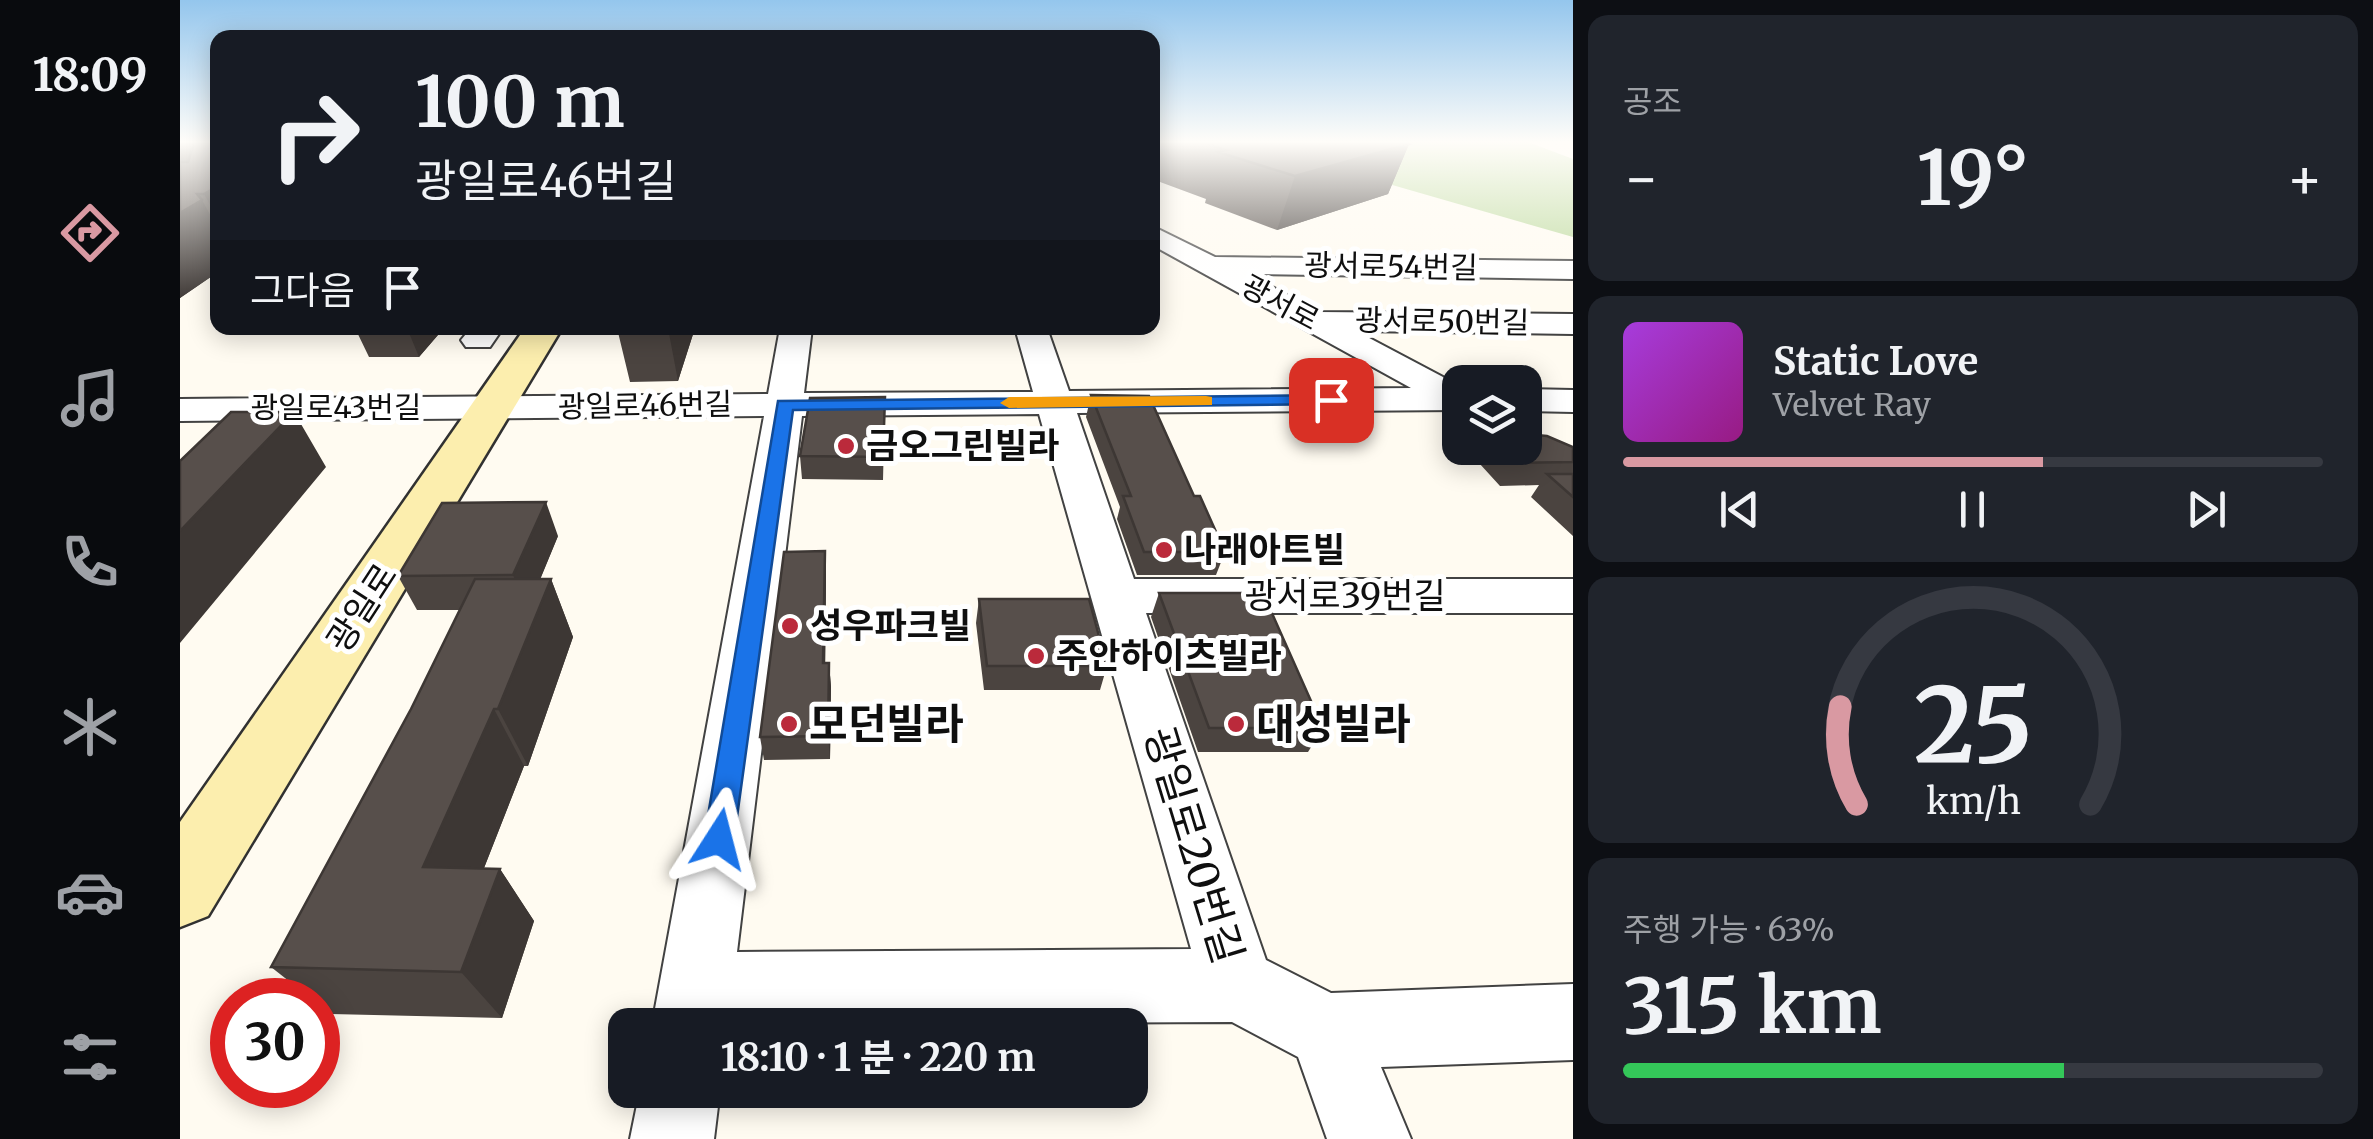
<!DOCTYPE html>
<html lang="ko">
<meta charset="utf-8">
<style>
:root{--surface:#171b24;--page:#20242c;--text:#f1f3f6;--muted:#9ea1a6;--line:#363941;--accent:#d999a2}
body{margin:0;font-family:Merriweather,"Noto Sans KR",serif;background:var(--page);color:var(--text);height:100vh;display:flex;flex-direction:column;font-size:38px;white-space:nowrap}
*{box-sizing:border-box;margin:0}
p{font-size:32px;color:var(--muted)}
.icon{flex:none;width:55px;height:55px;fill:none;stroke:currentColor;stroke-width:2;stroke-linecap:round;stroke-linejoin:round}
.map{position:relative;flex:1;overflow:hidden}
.side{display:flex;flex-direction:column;gap:15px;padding:15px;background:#0d0f14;width:800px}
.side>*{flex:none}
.hud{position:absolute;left:30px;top:30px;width:950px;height:305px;border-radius:20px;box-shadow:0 5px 25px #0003;background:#171b24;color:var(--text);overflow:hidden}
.tools{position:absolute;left:1262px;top:365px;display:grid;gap:20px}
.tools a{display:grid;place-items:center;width:100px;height:100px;border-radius:20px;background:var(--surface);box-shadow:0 5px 25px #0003;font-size:50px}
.speed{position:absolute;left:30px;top:978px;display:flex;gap:20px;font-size:50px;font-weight:700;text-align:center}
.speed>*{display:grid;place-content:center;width:130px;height:130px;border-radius:50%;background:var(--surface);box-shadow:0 5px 25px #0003;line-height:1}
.speed .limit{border:15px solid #d22;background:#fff;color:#111}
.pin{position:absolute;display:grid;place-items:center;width:85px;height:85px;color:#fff;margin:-42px;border-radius:20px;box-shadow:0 5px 15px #0006}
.me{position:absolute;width:110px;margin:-55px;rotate:9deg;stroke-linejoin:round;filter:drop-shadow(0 0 8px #0008)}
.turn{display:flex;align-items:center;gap:35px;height:210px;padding:0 40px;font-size:45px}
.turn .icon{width:130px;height:130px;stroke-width:2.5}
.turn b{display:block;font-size:70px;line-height:85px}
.then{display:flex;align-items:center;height:95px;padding:0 40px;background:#0003;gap:20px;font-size:38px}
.big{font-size:75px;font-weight:700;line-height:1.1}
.side .card{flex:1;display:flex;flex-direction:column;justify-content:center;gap:15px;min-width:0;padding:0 35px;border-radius:20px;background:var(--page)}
.side .dial{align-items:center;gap:0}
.dial svg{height:260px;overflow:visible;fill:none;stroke:var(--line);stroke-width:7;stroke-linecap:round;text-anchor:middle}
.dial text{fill:var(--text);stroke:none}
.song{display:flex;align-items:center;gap:30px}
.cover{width:120px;height:120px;border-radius:15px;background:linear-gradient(135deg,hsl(280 70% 55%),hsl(310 70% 35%))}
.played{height:10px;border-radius:5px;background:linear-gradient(90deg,var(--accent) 60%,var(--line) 60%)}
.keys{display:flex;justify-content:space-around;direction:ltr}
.heat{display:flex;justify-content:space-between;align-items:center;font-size:55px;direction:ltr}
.charge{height:15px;border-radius:8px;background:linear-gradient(90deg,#34c759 63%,var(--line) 0)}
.trip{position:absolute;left:428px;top:1008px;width:540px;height:100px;border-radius:20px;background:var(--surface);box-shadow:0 5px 25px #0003;font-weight:700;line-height:100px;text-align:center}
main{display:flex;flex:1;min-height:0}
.dock{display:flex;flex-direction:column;width:180px;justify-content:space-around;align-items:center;background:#090b0e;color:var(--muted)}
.dock .icon{width:70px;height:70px}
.dock .current{color:var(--accent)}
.dock b{font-size:45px;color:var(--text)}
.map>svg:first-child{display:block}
.forest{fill:#bbd99b}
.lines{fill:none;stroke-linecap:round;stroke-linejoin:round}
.street-casing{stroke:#424242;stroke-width:4}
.secondary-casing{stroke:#313131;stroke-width:5}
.street{fill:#fff;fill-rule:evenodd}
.secondary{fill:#fceeae;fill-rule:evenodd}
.wall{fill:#4b4440}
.shaded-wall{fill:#3d3734}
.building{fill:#574f4b;stroke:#3d3734;stroke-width:2.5}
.route{fill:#1a73e8;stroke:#114b97;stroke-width:2.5}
.slow{fill:#f59e0b}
.poi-dot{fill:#bb2a3b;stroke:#fff;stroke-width:4}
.labels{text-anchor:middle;stroke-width:10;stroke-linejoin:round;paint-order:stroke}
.far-street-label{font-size:30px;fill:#0f0f0f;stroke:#fff}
.poi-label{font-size:35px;font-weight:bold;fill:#0f0f0f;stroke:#fff;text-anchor:start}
.street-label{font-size:35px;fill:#0f0f0f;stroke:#fff}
.near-poi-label{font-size:42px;font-weight:bold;fill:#0f0f0f;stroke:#fff;text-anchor:start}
.near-street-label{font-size:42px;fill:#0f0f0f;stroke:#fff}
</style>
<main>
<nav class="dock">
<b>18:09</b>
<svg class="icon current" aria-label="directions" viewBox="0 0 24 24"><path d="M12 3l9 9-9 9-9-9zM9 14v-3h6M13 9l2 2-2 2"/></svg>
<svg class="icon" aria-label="music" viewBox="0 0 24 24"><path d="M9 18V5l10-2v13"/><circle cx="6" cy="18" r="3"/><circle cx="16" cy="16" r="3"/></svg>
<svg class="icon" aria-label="phone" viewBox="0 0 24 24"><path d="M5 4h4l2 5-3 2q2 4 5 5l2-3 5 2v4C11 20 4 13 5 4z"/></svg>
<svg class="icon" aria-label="climate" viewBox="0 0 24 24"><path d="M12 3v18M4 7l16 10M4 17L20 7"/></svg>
<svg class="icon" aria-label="car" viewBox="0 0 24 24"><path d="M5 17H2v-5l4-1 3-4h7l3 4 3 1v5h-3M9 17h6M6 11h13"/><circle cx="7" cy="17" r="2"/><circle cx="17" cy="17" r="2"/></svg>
<svg class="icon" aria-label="filters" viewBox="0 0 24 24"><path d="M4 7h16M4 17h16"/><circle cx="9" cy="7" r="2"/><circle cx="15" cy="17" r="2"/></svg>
</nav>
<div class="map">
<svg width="1393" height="1139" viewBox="0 0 1393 1139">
<rect width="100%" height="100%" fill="#fffbf1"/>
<path class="forest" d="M1063,142H1348L1393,159V237Z"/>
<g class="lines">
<defs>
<path id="street" d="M972,226L1035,257L1393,261V279L1068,274L1139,312L1393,314V334L1176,331L1280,386V410L897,413L954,579H1393V613H966L1086,960L1151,993L1393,984V1060L1201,1067L1231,1139H1147L1118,1057L1052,1022L472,1025L584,416L0,421V399L588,394L600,328H632L624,393L853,392L835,328H867L889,391L1231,388L972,245ZM859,414L1011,949L557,952L622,416Z
M291,328H323L310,347H286L281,340Z
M1345,389L1393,390V412L1345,411Z
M460,1090H540L534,1139H450Z"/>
<path id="secondary" d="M345,328H382L28,916L0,927V822Z"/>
</defs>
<use href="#street" class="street-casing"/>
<use href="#secondary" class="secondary-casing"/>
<use href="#street" class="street"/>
<use href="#secondary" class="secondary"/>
</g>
<path class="wall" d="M0,142H38V272L0,298Z
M972,142H1224L1229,144L1208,194L1097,230L1025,203L1026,199L972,179Z
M175,328H264L239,357H189Z
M437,328H515L498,381L450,382Z
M911,395L1014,496L1045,552L1036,575H957L937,519L940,507L906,417Z
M705,397L703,480L622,479L620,456Z
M1393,447V536L1351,497L1359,485L1320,486L1289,452L1292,448Z
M378,536L360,579H371L393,637L348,766H344L304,868L320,869L354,921L322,1018L151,1014L138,1003V1000H133L91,967L231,709L280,610H237L218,576Z
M645,551L646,575L645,663H649L651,687L650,759L584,760L580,737Z
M979,593L1143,728L1128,752H1018L971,617Z
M799,599L927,666L920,690H804L796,623Z"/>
<path class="shaded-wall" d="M1229,144L1208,194L1097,230L1115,176Z
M38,186V219L24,194Z
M22,200L38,229V272L0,298V213Z
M227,328H264L239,357Z
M488,328H515L498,381Z
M114,412L146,467L0,643V531Z
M366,502L378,536L348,609L333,575Z
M645,551L646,575L645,687L643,663Z
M371,579L393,637L348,766L318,709Z
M649,663L651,687L650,759L648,736Z
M314,709L344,766L284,919L243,867Z
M320,869L354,921L322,1018L281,972Z"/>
<path class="building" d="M0,142H38V186L24,194H17L22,200L0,213V162H8L13,146L10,143Z
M1022,142H1224L1229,144L1115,176L1038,152L1046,150Z
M911,395L969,396L1014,496H1020L1045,552H964L943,496H951Z
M705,397L703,457L620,456L630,398Z
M51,412H114L0,531V461Z
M1345,434L1367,436L1393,447V462L1335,463L1320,448H1345Z
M1367,474H1393V497Z
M366,502L333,575L218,576L262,503Z
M645,551L643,663H649L648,736L580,737L604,552Z
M295,579H371L318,709H314L243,867L320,869L281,972L91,967L231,709Z
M979,593H1083L1143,728H1029Z
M799,599H909L927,666H807Z"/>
<linearGradient id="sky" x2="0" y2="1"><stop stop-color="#94c6ed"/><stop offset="0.47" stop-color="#fffdf9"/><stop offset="1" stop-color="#fffdf9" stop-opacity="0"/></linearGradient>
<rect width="1393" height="302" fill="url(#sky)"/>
<path class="route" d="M1151,395L1160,400L1157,404L613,410L554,839L550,849L539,854L528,849L524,839L598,401Z"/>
<path class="slow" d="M1026,396L1032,397V405L829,408L820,403L829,397Z"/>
<g class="poi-dot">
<circle cx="666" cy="446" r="10"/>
<circle cx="984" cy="550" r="10"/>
<circle cx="610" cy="626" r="10"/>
<circle cx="856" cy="656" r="10"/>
<circle cx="609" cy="724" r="10"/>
<circle cx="1056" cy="724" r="10"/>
</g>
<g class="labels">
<g class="far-street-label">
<text transform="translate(1211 267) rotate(1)" y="10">광서로54번길</text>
<text transform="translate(1100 303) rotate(28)" y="10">광서로</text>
<text transform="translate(1262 322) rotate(1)" y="10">광서로50번길</text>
<text transform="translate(465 406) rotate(-1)" y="10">광일로46번길</text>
<text x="156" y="418">광일로43번길</text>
</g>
<g class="poi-label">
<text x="686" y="458">금오그린빌라</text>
<text x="1004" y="562">나래아트빌</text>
<text x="630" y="638">성우파크빌</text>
<text x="876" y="668">주안하이츠빌라</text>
</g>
<g class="street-label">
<text x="1165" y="608">광서로39번길</text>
<text transform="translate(182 608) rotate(-57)" y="12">광일로</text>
</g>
<g class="near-poi-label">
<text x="629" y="739">모던빌라</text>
<text x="1076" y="739">대성빌라</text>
</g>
<g class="near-street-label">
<text transform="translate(1014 845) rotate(73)" y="15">광일로20번길</text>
</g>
</g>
</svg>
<div class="tools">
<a><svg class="icon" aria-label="layers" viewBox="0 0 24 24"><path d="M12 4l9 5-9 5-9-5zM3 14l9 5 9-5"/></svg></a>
</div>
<div class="speed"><div class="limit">30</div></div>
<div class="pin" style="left:1151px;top:400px;background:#d93025"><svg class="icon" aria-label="arrive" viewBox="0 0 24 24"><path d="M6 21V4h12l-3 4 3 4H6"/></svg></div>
<svg class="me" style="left:539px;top:839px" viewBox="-20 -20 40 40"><path d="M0-17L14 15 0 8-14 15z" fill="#1a73e8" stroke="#fff" stroke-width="4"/></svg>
<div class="trip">18:10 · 1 분 · 220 m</div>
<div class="hud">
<div class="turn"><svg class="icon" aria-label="right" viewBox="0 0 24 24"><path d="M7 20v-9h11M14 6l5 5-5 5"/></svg><div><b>100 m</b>광일로46번길</div></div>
<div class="then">그다음<svg class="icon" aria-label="arrive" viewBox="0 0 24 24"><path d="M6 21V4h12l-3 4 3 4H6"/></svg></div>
</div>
</div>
<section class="side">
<div class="card"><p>공조</p>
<div class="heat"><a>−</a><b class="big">19°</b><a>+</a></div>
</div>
<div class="card">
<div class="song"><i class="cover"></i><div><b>Static Love</b><p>Velvet Ray</p></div></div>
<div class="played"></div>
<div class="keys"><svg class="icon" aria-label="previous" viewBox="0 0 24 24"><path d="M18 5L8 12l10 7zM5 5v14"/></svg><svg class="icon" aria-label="pause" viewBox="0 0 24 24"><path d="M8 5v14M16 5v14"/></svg><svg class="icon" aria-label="next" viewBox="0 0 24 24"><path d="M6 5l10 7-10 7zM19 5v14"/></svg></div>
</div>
<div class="card dial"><svg viewBox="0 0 100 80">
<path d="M14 69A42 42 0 1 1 86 69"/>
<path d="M14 69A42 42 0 0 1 9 39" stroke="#d999a2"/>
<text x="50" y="56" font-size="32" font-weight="700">25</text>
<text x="50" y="72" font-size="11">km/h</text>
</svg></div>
<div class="card"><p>주행 가능 · 63%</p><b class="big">315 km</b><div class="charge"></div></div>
</section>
</main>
